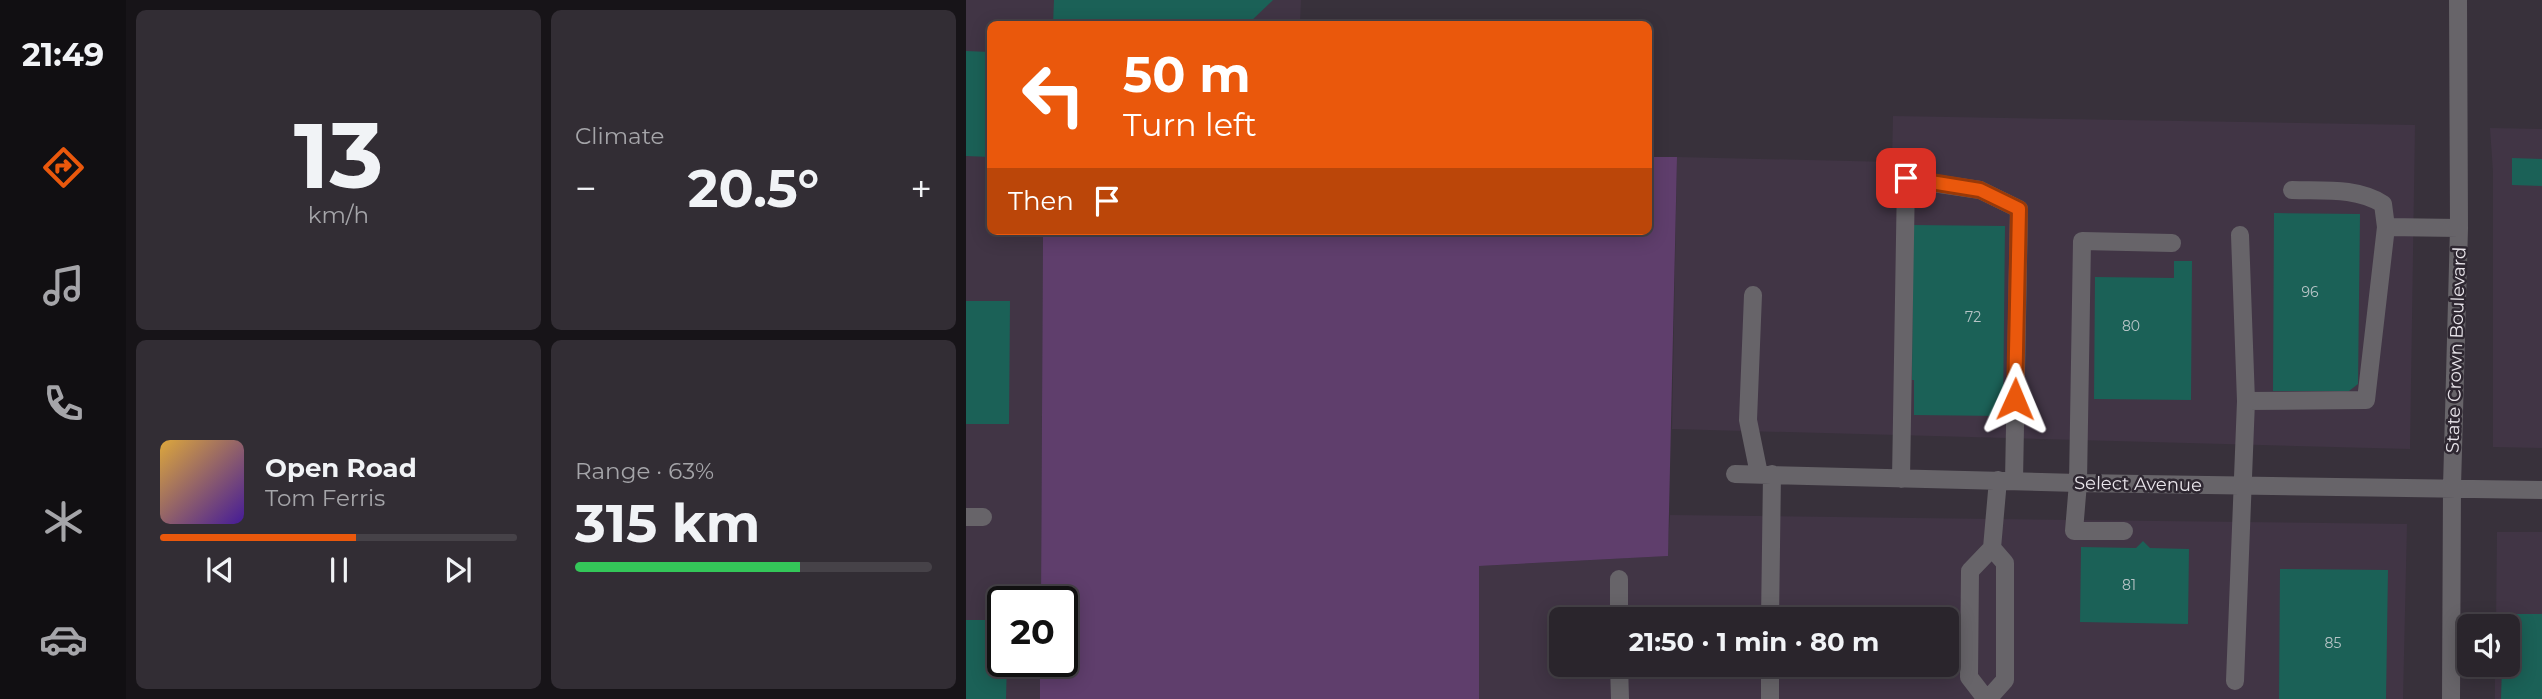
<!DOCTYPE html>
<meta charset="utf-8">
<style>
:root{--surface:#2a252c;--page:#322d34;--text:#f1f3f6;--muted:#a5a5a9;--line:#464248;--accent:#ea580c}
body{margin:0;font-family:Montserrat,sans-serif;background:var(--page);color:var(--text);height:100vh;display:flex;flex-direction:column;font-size:26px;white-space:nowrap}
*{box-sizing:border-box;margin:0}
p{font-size:23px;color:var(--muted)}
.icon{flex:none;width:38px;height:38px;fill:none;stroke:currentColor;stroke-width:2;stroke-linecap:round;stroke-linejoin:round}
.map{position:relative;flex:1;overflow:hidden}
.panel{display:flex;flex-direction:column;gap:10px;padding:10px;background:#171418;width:840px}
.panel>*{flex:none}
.guide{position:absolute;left:21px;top:21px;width:665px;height:214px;border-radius:10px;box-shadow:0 4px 18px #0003,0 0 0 2px var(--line);background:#ea580c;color:#fff;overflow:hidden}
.tools{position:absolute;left:1491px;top:614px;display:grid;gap:14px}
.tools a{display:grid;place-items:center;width:63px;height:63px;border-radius:10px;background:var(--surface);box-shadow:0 4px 18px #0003,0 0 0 2px var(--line);font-size:35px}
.speed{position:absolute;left:21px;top:586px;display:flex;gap:14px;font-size:35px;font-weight:700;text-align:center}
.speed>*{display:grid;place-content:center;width:91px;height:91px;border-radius:50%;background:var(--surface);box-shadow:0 4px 18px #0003,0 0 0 2px var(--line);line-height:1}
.speed .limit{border:4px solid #111;border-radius:10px;background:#fff;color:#111}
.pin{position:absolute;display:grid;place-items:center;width:60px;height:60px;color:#fff;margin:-30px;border-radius:14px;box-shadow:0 4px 10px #0006}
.me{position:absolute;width:77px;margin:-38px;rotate:1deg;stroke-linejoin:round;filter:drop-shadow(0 0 5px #0008)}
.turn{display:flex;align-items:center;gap:24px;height:147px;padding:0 21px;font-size:32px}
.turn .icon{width:91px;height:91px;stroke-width:2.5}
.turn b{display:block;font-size:49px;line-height:60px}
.then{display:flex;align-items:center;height:66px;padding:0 21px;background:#0003;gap:14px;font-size:26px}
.big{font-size:52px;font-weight:700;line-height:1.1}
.panel .card{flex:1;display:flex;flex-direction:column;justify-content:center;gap:10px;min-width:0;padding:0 24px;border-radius:10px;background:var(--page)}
.panel .dial{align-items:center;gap:0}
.dial b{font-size:91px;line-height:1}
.song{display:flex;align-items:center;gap:21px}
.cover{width:84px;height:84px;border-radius:10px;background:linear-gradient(135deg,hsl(40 70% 55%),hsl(260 70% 35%))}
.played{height:7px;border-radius:4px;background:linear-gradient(90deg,var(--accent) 55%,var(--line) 55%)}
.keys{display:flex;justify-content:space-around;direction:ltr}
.heat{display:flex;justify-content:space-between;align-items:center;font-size:38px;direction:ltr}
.charge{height:10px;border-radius:5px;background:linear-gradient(90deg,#34c759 63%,var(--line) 0)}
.panel .tiles{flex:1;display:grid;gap:10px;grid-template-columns:repeat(2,1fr)}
.trip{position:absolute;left:583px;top:607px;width:410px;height:70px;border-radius:10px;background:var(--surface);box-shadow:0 4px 18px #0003,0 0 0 2px var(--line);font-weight:700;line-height:70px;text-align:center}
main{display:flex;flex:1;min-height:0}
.tabs{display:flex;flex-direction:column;width:126px;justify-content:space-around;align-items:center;background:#110f12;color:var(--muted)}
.tabs .icon{width:49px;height:49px}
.tabs .active{color:var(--accent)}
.tabs b{font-size:32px;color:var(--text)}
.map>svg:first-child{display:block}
.built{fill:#413545;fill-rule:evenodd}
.green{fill:#5f3e6c}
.building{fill:#1b6157}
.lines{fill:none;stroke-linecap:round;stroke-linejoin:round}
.minor{stroke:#676469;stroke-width:18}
.route-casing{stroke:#983908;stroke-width:18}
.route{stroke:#ea580c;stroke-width:12}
.labels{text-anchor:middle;stroke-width:5;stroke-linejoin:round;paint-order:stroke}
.number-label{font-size:14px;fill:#b6c4c6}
.street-label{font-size:18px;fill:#e9e5eb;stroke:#2e2731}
</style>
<main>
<nav class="tabs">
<b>21:49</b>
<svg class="icon active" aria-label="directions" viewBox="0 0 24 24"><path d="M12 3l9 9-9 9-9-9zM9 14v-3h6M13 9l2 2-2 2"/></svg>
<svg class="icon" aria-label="music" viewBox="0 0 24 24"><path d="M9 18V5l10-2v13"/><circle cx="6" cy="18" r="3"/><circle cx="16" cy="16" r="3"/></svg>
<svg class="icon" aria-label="phone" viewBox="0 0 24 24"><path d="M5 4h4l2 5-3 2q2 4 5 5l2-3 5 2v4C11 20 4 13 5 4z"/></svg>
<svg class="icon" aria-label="climate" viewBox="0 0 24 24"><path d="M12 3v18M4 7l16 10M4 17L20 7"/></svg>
<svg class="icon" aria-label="car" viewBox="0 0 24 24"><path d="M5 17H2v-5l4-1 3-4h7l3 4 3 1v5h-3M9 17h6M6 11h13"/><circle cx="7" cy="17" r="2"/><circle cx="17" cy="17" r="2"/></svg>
</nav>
<section class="panel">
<div class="tiles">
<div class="card dial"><b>13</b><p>km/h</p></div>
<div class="card"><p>Climate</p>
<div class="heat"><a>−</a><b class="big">20.5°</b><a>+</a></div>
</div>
<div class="card">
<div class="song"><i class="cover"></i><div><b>Open Road</b><p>Tom Ferris</p></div></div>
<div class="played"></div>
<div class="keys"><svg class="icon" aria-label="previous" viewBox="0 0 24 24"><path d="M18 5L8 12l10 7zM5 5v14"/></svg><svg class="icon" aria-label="pause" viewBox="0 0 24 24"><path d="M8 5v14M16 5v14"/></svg><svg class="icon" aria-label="next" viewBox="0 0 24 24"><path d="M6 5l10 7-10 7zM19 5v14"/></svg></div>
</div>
<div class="card"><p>Range · 63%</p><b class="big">315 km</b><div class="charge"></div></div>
</div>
</section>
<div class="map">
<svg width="1576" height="699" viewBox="0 0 1576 699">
<rect width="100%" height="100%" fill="#38313b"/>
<path class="built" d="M0,0H335L334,24H24V231H77L75,602H37V662H74V699H0Z
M927,116L1449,125L1444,449L706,429L711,157L926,162Z
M1524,128L1576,129V448L1527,447V172Z
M704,515L1441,524L1437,699H513V566L701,556ZM595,620H980V665H595Z
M1531,532H1576V699H1529V665H1542V626H1530Z"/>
<path class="green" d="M683,157H711L702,556L513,566V699H74V662H96V602H75L77,231H682Z"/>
<path class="building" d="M88,0H307L282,24H87Z
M0,51L24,52V157L0,156Z
M1546,158L1576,159V186L1546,185Z
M1308,213L1394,214L1392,384L1383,391H1307Z
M947,225L1039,226L1037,416L948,415V380H946Z
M1208,261H1226L1225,400L1128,399L1129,277L1208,278Z
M0,301H44L43,424H0Z
M1177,541L1184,548L1223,549L1222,624L1114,622L1115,547L1170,548Z
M1314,569L1422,570L1420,699H1313Z
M1537,614H1576V699H1535L1536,665H1542V626H1537Z
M0,620H37V662H41L40,699H0Z"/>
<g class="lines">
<path class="minor" d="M1326,190C1357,191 1390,187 1417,204L1420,227L1493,228
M1274,235L1280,401L1400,400L1420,227
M787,295L782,420L793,474
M769,474L1112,483L1576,490
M935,479L940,179L1014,190L1053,209L1048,481
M0,517H17
M1158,531H1108L1112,483L1116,241L1206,243
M653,579V620
M804,620L806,474
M653,665L654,699
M804,665V699
M1269,681L1280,401
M1020,699L1003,677L1004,571L1026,548L1032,480
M1022,699L1039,680V563L1026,548
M1485,699L1486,487L1493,228L1492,0"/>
</g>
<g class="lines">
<defs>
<path id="route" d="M940,178L1014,190L1053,209L1049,399"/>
</defs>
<use href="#route" class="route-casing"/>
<use href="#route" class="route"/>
</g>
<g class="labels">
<g class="number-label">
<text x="1344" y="297">96</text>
<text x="1007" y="322">72</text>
<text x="1165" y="331">80</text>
<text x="1163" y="590">81</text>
<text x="1367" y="648">85</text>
</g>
<g class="street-label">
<text transform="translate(1490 350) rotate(-88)" y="6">State Crown Boulevard</text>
<text transform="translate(1172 484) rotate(1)" y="6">Select Avenue</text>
</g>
</g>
</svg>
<div class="tools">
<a><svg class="icon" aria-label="sound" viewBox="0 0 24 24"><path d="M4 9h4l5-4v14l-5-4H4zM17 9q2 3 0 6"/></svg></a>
</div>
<div class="speed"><div class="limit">20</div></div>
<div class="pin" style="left:940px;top:178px;background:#d93025"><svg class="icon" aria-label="arrive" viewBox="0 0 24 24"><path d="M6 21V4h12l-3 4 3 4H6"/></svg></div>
<svg class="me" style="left:1049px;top:399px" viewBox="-20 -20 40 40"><path d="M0-17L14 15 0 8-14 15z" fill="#ea580c" stroke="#fff" stroke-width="4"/></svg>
<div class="trip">21:50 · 1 min · 80 m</div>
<div class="guide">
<div class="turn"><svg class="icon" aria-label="left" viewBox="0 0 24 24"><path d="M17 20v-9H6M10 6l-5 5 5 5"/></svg><div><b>50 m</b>Turn left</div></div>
<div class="then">Then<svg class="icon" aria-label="arrive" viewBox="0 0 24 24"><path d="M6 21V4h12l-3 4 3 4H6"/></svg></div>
</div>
</div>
</main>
